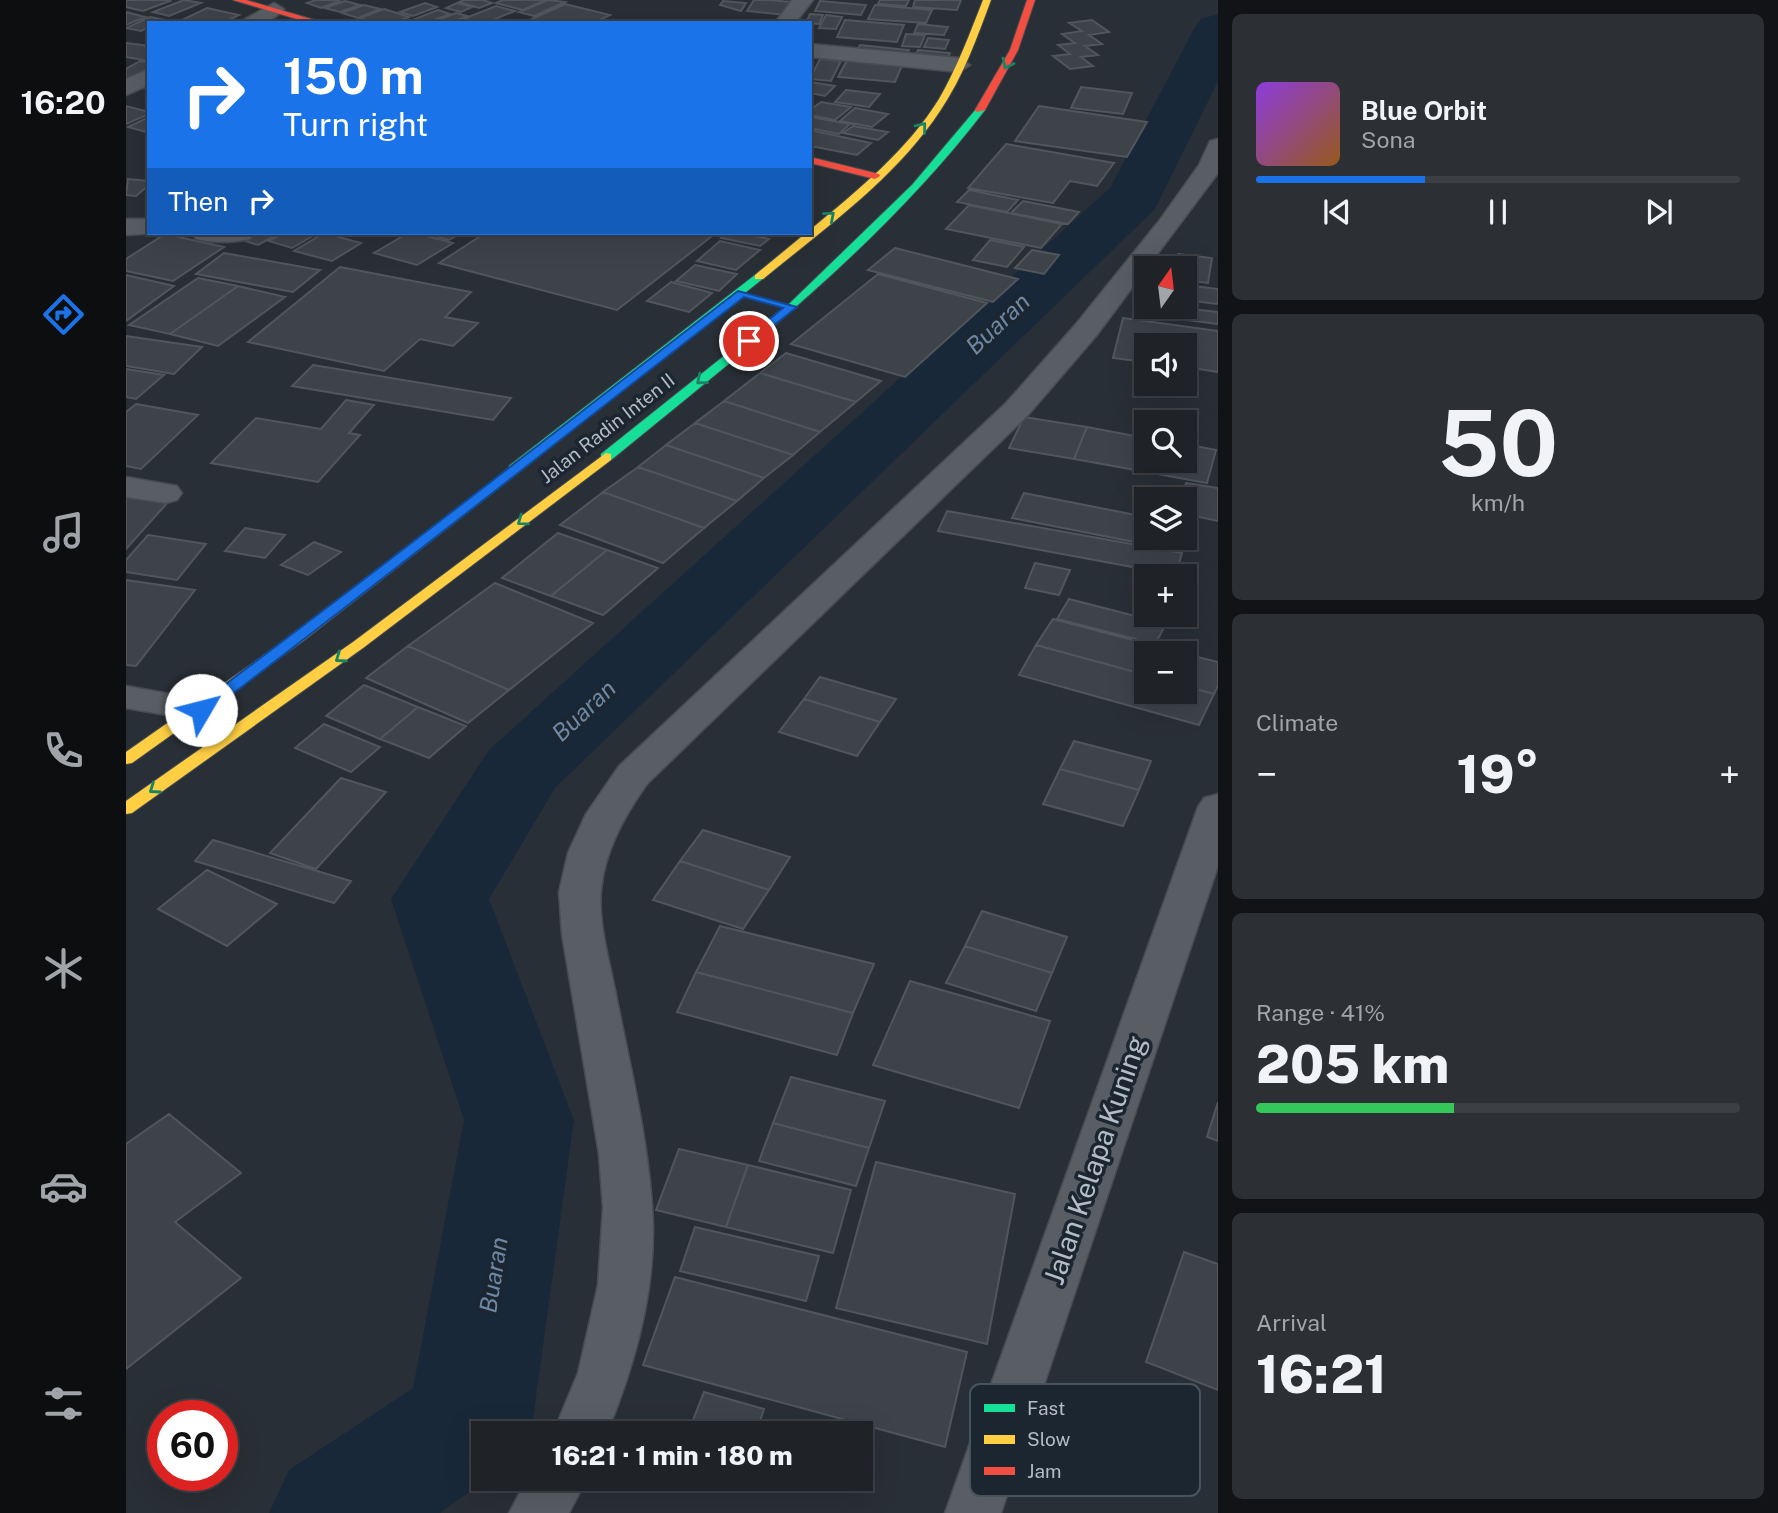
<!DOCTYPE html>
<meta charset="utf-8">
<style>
:root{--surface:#1f2328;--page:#2c2f34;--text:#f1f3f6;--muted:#a1a4a8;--line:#3c4045;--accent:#1a73e8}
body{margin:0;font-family:"Public Sans",sans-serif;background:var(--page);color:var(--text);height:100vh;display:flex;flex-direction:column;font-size:26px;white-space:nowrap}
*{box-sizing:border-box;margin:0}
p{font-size:23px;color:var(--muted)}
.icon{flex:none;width:38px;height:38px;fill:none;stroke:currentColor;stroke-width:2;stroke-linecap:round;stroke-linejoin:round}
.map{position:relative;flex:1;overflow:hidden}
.panel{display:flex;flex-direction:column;gap:14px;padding:14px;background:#111316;width:560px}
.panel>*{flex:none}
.guide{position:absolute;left:21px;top:21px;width:665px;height:214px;border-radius:0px;box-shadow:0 7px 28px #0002,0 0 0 2px var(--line);background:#1a73e8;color:#fff;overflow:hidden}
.needle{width:46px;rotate:14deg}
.fabs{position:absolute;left:1008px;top:256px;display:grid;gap:14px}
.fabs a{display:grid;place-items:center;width:63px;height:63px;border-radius:0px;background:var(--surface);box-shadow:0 7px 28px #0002,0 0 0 2px var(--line);font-size:35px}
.speed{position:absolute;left:21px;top:1400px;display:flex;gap:14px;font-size:35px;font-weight:700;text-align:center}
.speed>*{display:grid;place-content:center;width:91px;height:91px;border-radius:50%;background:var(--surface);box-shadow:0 7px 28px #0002,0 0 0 2px var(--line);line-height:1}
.speed .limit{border:10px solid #d22;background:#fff;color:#111}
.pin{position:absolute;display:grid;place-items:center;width:60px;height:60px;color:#fff;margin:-30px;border:4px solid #fff;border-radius:50%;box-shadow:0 2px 7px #0007}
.me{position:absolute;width:77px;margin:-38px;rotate:53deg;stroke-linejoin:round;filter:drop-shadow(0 0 5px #0008)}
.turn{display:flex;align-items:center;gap:24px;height:147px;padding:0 21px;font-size:32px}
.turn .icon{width:91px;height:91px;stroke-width:2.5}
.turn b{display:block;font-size:49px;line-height:60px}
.then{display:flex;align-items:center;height:66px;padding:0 21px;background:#0003;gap:14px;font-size:26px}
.big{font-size:52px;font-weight:800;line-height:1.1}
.panel .card{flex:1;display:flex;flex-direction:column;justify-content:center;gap:10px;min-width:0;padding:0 24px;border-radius:10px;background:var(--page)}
.panel .dial{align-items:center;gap:0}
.dial b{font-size:91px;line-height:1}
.song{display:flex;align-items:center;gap:21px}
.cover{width:84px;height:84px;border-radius:10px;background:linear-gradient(135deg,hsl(270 70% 55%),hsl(30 70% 35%))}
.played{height:7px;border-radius:4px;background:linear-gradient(90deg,var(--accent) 35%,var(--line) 35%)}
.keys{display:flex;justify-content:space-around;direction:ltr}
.heat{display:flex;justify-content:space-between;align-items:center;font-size:38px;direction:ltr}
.charge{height:10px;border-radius:5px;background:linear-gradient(90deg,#34c759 41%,var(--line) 0)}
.trip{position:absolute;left:345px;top:1421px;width:402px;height:70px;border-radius:0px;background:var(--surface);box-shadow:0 7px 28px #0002,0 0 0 2px var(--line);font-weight:800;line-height:70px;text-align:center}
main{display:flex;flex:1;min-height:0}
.menu{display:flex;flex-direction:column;width:126px;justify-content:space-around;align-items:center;background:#0c0e10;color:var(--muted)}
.menu .icon{width:49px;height:49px}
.menu .current{color:var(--accent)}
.menu b{font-size:32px;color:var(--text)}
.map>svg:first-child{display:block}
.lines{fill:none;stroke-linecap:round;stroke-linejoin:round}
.river{fill:#192839;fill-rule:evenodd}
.building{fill:#3e434a;stroke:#51565d;stroke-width:2}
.street-casing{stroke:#474c52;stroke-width:3}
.fast-casing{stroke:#474c52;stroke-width:2}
.slow-casing{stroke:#474c52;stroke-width:2}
.jam-casing{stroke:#474c52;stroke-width:2}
.street{fill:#585e63;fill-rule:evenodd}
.fast{fill:#16e098;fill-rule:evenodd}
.slow{fill:#ffcf43;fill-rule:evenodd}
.jam{fill:#f24e42;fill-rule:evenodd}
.oneway{stroke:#198364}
.route{fill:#1a73e8;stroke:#114b97;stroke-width:2}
.labels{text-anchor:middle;stroke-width:7;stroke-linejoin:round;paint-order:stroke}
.far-street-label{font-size:19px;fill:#b3bcc7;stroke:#1c2630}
.water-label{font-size:24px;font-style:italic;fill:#6d88a5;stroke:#1c2630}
.near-street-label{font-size:28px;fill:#b3bcc7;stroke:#1c2630}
.key{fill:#1c2630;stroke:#49535d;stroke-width:2}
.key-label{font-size:19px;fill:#b3bcc7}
</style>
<main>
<nav class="menu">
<b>16:20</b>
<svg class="icon current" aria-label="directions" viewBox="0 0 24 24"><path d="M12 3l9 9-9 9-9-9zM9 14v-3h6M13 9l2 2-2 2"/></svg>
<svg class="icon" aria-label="music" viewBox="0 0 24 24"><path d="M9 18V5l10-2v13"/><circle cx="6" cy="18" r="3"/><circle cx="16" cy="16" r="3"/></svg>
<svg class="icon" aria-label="phone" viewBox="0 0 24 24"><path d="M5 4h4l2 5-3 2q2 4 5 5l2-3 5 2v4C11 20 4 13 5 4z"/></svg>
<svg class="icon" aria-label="climate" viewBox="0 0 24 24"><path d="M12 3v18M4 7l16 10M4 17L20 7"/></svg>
<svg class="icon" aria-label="car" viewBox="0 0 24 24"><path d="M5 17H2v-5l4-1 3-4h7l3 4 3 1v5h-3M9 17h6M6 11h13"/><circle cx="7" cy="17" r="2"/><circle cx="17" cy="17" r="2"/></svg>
<svg class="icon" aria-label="filters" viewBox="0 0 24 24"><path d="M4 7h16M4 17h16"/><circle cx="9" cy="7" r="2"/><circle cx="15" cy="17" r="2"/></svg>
</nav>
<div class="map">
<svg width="1092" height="1513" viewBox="0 0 1092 1513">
<rect width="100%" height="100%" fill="#292f36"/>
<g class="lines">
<path class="river" d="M1092,14V81L1029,209L429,788L363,899L448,1120L407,1419L400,1433H357V1479H361L314,1513H143L163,1470L287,1388L338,1120L265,899L363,750L984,188L1068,29L1075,19Z"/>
</g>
<path class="building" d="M0,0H41L44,1L17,11L0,7Z
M58,0L75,3L43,16L27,12Z
M190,0H209L213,1L195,8L181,3Z
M338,0H357L366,3L353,8L333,2Z
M377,0H420L397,10L370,3Z
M422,0L439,2L408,16L393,12Z
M628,0H642L667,2L660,15L621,11Z
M754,0H783L780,6L752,4Z
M789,0H835L831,10L787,7Z
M219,1L234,5L214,12L199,8Z
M597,1L620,3L615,11L594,5Z
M694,1L740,5L735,15L689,11Z
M299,3L311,7L287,16L274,12Z
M331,3L346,7L335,12L320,8Z
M439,4L484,15L467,23H397Z
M238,5L254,9L232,18L216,13Z
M749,5L806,10L800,23L742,19Z
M370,6L389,11L359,23L330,22Z
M81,8L113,15L96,23L56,20Z
M258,9L283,17L267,23H249L234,18Z
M312,10L324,14L300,23L284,21Z
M0,12L19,17L0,25Z
M330,13L341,16L324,23H304Z
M684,14L697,15L693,24L680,23Z
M700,15L716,17L710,29L693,28Z
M24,17L39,20L23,23V27L15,31L0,28Z
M719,20L778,25L771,42L711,37Z
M966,20L983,32L963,35L976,44L959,46L972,55L955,57L967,66L944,69L927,56L944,54L932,45L949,43L936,34L956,31L943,23Z
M792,24L822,27L818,35L788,33Z
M780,34L799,35L794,47L776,46Z
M802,38L823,40L819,49L798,47Z
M0,43L23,46V61L0,57Z
M734,45L783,50L780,56L730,52Z
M792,50L824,53L821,59L789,56Z
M722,58L777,63L769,82L712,77Z
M694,59L715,61L705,81L684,79Z
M14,61L23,63V72L0,85V69Z
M684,82L709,86L699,96L684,93Z
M955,87L1006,93L997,114L945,108Z
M720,90L754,94L743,107L709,102Z
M695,102L725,107L709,120L684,115V110Z
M0,106L23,112V114L0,124Z
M913,106L1021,122L1001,157L889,141Z
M729,108L762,114L746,127L714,121Z
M23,117V131L20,132L2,127Z
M684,117L724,124L713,134L684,128Z
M727,126L762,132L752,140L717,133Z
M688,131L745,143L731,155L684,146V134Z
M880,144L988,163L971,186L944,181L927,203L842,188Z
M2,179L23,181V185L10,196L0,195Z
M843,190L892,200L881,212L831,202Z
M897,201L953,212L942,224L885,213Z
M843,205L936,224L915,248L820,229Z
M130,233H154L132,245L116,240Z
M158,233H192L166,248L143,241Z
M198,233L235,243L206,261L168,251Z
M282,233H289L327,243L291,265L248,253Z
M299,233H335L323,240Z
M359,233H590L491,310L313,263Z
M600,233H615L643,239L634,246L595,238Z
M39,234L98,247L47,281L0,271V259Z
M864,240L898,247L881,267L847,260Z
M594,241L634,250L610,270L571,261Z
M769,248L892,279L867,302L742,270Z
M906,250L933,255L918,274L889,268Z
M98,253L194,270L167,292L70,274Z
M1052,254L1086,258L1082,283L1059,280V268H1049Z
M569,265L611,274L593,291L550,281Z
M214,267L345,292L319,317L352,323L327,346L294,339L258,371L122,342Z
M752,274L861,303L779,377L665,344Z
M0,275L48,286L0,321Z
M72,278L112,286L44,334L3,325Z
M545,282L586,293L563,312L521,301Z
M1059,285L1092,289V304L1059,300Z
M112,286L159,297L92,346L44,334Z
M1038,306L1092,312V324L1036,317Z
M997,318L1092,331V372L1059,367V345H1020V362L987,358Z
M0,336L76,347L48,374L0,366Z
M660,353L755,381L730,402L634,373Z
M187,365L385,398L367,420L166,386Z
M0,369L38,375L10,399L0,397Z
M634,373L730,402L694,432L598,401Z
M220,400L248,405L223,433L234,435L192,482L85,463L130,418L195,429Z
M598,401L694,432L667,455L569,423Z
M10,404L72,415L15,469L0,466V412Z
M898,417L961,427L948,459L883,448Z
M569,423L667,455L638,478L540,445Z
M961,427L1020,438V457L1015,471L948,459Z
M1059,444L1090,450L1081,483L1015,471L1020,457V460H1059Z
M540,445L638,478L611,501L512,467Z
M512,467L611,501L578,528L477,492Z
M1060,483L1092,488V521L1059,514V499H1055Z
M477,492L578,528L537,563L434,525Z
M898,493L1020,517V537H1027L1024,545L886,518Z
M0,495L43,501L0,549Z
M821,511L1056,553L1050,575L812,531Z
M119,528L159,535L139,558L99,551Z
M432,533L481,550L425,596L376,578Z
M22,535L80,544L51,580L0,572V560Z
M188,542L215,552L182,575L155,565Z
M481,550L532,568L477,615L425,596Z
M909,563L944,570L933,595L899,588Z
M0,580L69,590L10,666L0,665Z
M369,583L467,623L383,690L282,646Z
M943,599L1040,624L1029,644L931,619Z
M927,619L1056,653H1020V675L910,645Z
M910,645L1020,675V691H1059V686L1088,694L1073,725L893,675Z
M282,646L383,690L342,723L240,678Z
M1059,654L1092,662V686L1088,694L1059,686Z
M694,677L770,699L754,722L678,699Z
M238,685L292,707L254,739L200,716Z
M678,699L754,722L731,756L653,732Z
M292,707L340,726L303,758L254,739Z
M198,724L254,747L225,772L169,748Z
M948,741L1025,761L1013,790L934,769Z
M934,769L1013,790L997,826L917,804Z
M215,778L260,792L190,869L144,853Z
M577,830L664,857L643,890L554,861Z
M87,840L225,881L208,903L69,861Z
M554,861L643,890L617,929L527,900Z
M81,870L151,904L101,946L32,909Z
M856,911L941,937L926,973L839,946Z
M594,926L748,964L727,1013L570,972Z
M839,946L926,973L910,1011L820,983Z
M570,972L727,1013L711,1055L551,1012Z
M784,981L924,1021L893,1108L747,1065Z
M665,1077L759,1101L743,1148L647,1123Z
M1092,1102V1141L1081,1137Z
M43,1114L115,1173L49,1222L115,1278L0,1369V1144Z
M647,1123L743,1148L730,1186L633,1161Z
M553,1149L622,1165L600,1227L530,1210Z
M750,1162L889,1194L861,1344L710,1308Z
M622,1165L725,1190L707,1253L600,1227Z
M569,1227L693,1256L680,1301L554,1271Z
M1058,1252L1092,1264V1390L1020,1362Z
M549,1277L841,1352L819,1447L517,1365Z
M578,1392L638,1409L630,1433H562Z"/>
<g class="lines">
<defs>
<path id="street" d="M666,0H687L669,23H649Z
M148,3L158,9C146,24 129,23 112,23Z
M684,44L833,58L844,65L833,72L684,57Z
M23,69V85L0,95V79Z
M1092,139V173L970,336L902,415L521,784C498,817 479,850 475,890C472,922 483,959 489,990C503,1061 521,1133 526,1205C532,1284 510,1362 481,1433H427L452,1373L472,1285L477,1208L473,1154L436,934L433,892L442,853L460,814L493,766L880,403L950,324L1033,221L1073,165L1084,141Z
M0,219H23V233H31L0,235Z
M66,233H128L124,239C108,243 86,243 70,239Z
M0,477L51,486L56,493L51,500L40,503L0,497Z
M0,686L88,702L94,710L88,718L75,721L0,708Z
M1092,794V866L875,1513H819L1072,807L1078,798Z
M401,1479H461L443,1513H383Z"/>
<path id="fast" d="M851,108L859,110C754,247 617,352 485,460H475V454L662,305L786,185Z
M629,275L639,277L393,472H383V466Z"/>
<path id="slow" d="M857,0H865C851,38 837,77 814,111C769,179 699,228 637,279H629V275L680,233H684V230C731,191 781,151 813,99C831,68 844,33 857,0Z
M480,453L485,454V460L237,648L6,813L0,814V801L227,642Z
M388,465L394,469L393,472L177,641L6,763L0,764V752L167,635Z"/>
<path id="jam" d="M107,0H120L199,23H184Z
M901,0H909L892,50L859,110L851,112L849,110L884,50Z
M684,157L753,174L754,176L749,179L684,163Z"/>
</defs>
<use href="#street" class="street-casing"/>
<use href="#fast" class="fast-casing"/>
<use href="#slow" class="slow-casing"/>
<use href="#jam" class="jam-casing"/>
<use href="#street" class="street"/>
<use href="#fast" class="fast"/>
<use href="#slow" class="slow"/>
<use href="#jam" class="jam"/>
</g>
<defs><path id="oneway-chevron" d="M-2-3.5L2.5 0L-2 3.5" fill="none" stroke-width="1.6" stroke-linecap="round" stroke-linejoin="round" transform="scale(1.75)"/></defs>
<g class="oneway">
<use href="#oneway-chevron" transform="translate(881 64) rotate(116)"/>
<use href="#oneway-chevron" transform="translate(796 127) rotate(-51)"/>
<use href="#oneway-chevron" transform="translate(704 216) rotate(-41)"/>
<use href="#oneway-chevron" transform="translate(575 380) rotate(141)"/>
<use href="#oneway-chevron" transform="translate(396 521) rotate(144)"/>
<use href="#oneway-chevron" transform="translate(214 658) rotate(145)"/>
<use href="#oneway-chevron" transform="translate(28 789) rotate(145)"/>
</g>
<path class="route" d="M612,291L671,307L623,345L619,344V339L657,308L618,297C438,436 261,577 80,714H69V707C252,571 431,430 612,291Z"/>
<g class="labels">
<g class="far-street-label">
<text transform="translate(481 428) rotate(-38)" y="7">Jalan Radin Inten II</text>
</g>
<g class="water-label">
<text transform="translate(872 324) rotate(-43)" y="8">Buaran</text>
<text transform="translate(458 711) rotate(-43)" y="8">Buaran</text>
<text transform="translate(368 1275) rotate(-81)" y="8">Buaran</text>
</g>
<g class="near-street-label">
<text transform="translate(969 1160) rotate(-71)" y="10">Jalan Kelapa Kuning</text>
</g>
</g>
<rect x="844" y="1384" width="230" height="112" rx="10" class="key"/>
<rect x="858" y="1404" width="31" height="8" fill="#16e098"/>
<rect x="858" y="1435" width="31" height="9" fill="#ffcf43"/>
<rect x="858" y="1467" width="31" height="8" fill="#f24e42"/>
<g class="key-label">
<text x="901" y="1415">Fast</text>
<text x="901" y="1446">Slow</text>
<text x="901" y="1478">Jam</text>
</g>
</svg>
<div class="fabs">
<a><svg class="needle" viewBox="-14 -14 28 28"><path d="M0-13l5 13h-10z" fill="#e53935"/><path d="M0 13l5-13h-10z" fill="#a1a4a8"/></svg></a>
<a><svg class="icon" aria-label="sound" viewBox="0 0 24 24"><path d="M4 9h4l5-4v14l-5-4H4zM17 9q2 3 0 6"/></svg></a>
<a><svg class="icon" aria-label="search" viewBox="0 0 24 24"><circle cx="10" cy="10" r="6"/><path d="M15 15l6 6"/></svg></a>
<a><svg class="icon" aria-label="layers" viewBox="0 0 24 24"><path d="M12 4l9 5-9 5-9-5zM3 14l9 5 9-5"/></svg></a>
<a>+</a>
<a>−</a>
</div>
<div class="speed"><div class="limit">60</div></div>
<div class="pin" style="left:623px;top:341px;background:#d93025"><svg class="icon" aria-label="arrive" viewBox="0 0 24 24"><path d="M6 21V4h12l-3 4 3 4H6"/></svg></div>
<svg class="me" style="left:75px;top:710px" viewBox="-20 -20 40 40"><circle r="19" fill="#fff"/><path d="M0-13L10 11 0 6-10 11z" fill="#1a73e8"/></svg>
<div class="trip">16:21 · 1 min · 180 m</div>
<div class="guide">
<div class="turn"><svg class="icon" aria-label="right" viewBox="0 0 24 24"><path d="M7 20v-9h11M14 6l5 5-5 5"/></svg><div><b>150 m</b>Turn right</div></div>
<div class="then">Then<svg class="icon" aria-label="right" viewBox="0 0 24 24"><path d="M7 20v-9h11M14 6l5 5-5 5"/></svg></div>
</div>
</div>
<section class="panel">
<div class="card">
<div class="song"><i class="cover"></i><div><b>Blue Orbit</b><p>Sona</p></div></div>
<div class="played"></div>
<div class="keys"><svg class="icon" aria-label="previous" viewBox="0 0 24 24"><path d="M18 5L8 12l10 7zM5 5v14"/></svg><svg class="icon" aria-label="pause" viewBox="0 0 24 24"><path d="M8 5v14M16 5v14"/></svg><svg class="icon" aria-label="next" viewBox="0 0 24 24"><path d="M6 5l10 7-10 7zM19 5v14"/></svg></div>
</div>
<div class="card dial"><b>50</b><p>km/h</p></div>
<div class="card"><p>Climate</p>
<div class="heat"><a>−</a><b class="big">19°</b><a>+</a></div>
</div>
<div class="card"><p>Range · 41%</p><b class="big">205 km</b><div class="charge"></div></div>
<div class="card"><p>Arrival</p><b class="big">16:21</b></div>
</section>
</main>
